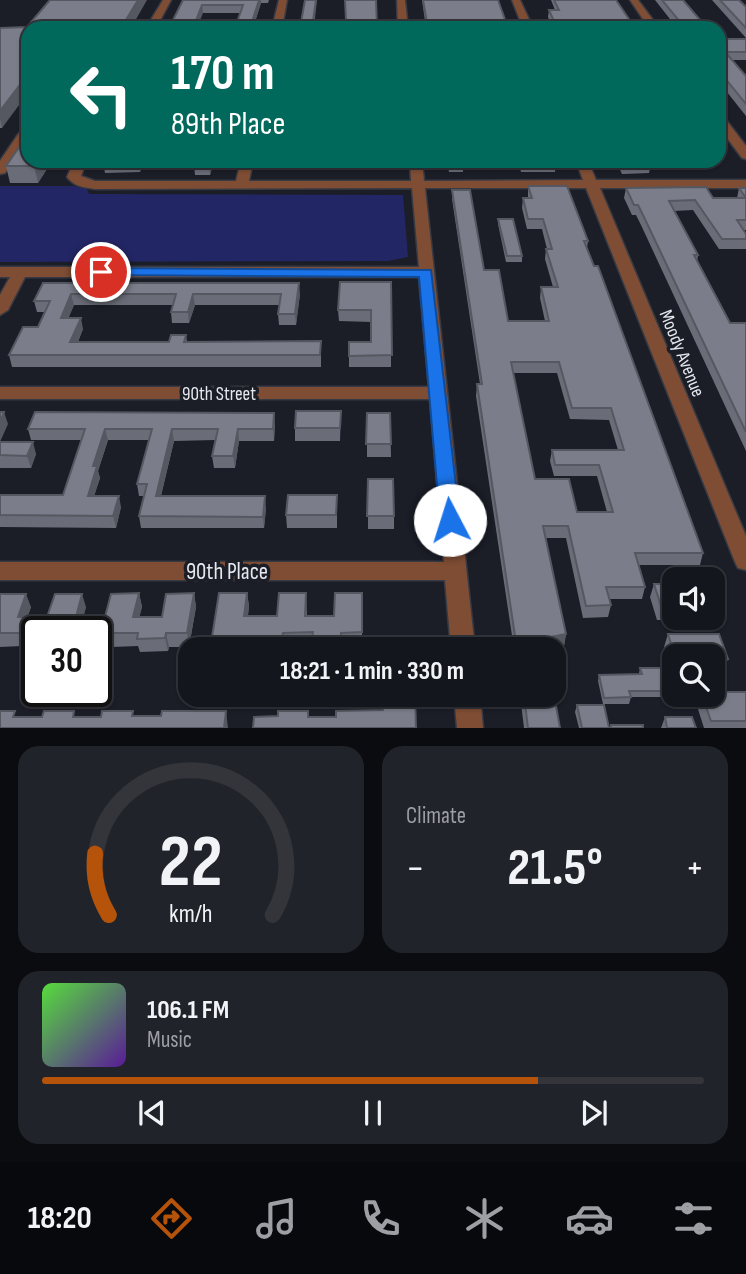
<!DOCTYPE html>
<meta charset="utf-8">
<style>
:root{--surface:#14161d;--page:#21232a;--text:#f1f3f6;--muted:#9d9fa4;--line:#33353b;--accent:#b45309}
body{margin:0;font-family:"Sofia Sans Condensed",sans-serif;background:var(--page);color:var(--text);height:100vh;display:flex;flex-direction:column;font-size:26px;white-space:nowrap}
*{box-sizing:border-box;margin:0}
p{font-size:23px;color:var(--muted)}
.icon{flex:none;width:38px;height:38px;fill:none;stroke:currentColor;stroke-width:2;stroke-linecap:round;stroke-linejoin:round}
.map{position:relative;height:728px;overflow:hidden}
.panel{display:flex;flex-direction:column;gap:18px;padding:18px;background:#0b0c10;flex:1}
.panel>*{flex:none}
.hud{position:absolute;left:21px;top:21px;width:705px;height:147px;border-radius:21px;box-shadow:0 2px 5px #0004,0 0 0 2px var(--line);background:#00695c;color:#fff;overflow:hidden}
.controls{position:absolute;left:662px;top:567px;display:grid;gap:14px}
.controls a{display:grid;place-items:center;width:63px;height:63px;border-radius:14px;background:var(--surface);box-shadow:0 2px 5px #0004,0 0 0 2px var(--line);font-size:35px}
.speed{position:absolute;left:21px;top:616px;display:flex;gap:14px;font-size:35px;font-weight:700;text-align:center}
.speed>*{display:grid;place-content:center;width:91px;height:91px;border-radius:50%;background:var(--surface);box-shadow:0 2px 5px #0004,0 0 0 2px var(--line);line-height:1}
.speed .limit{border:4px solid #111;border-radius:10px;background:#fff;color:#111}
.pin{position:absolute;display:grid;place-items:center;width:60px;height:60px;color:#fff;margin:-30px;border:4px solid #fff;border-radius:50%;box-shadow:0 2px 7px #0007}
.me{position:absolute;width:77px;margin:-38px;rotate:355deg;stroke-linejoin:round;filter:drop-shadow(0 0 5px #0008)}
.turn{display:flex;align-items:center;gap:24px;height:147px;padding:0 35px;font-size:32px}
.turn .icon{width:91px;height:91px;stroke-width:2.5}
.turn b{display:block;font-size:49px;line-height:60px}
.big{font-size:52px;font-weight:700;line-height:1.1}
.panel .tile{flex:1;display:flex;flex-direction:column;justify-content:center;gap:10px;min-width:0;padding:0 24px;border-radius:21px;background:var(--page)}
.panel .dial{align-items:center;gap:0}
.dial svg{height:182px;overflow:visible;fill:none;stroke:var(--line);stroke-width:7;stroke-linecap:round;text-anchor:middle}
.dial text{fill:var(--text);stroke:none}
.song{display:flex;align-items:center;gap:21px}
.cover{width:84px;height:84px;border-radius:10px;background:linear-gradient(135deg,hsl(110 70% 55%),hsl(270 70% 35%))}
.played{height:7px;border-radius:4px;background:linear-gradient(90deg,var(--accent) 75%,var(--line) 75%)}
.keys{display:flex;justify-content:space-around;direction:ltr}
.heat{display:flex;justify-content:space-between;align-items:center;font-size:38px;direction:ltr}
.panel .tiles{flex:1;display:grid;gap:18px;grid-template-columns:1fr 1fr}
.tile:last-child{grid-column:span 2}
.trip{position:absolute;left:178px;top:637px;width:388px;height:70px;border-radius:21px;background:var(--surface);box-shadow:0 2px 5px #0004,0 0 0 2px var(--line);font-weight:700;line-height:70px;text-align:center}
.menu{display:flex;height:112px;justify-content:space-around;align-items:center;background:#08090c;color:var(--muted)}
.menu .icon{width:49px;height:49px}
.menu .selected{color:var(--accent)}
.menu b{font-size:32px;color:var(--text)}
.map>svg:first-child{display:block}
.green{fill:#232665}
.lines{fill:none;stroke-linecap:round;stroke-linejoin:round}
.minor-casing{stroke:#373943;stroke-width:3}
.minor{fill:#7e4d33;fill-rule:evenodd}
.wall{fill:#6a6c77;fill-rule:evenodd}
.shaded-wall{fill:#565861}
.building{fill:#7b7e8a;stroke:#565861;stroke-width:2;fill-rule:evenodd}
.route{fill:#1a73e8;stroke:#114b97;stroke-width:2}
.labels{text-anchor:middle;stroke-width:7;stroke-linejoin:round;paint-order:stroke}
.street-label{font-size:19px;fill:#e6e8ef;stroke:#1b1d27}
.near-street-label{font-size:23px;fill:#e6e8ef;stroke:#1b1d27}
</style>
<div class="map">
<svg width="746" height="728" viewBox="0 0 746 728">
<rect width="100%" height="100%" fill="#1b1d27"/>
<path class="green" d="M0,186H73L87,189L89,194L403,195L408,257L388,261L0,262Z"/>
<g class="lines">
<defs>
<path id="minor" d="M163,0H171L156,28H146Z
M279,0H287L282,28H272Z
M397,0H405L408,28H398Z
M512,0H520L533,28H523Z
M630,0H638L659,28H649Z
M719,115L723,116L746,146V159L742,158L719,127Z
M23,132L27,133L28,138L20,151H28V159H15L5,173L0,174V161L19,133Z
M74,161H86L81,176L95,181H236L241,161H253L249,181H411L410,161H422L424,181L583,180L576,161H588L596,180H746V188H600L746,536V570L738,568L735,562L586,188H425L475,649H451L445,580H0V562H444L430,399H0V387H429L419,277H25L8,310L0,315V295L10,277H0V267H419L412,188L95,189C83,187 75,187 67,177Z
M454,695H480L483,728H457Z"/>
</defs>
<use href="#minor" class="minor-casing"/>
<use href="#minor" class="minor"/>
</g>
<path class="wall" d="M50,0L131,28H28L2,128H0V29L27,27Z
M183,0H269L268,3H261L253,28H235L240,13H203Z
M337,0H376L377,28H346L345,0Z
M422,0H498L508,28H426Z
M551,0H616L635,28H552L548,17L549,10H555Z
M655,0H683L707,28H677Z
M712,0H739L746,7V38Z
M719,39H746V60H732L746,76V116L719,82Z
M28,161H52L38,183H10L6,166Z
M104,161H158L156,166H142L140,172L105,173L103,163Z
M214,161L210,175H195L194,165Z
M447,161H463V172H449Z
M518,161H556L555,172H521Z
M616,161H649L651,164L649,173L622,174Z
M528,186L588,241L587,248L703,553L700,565H639L645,587L642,599H609L611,605L608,617L583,618L566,538H546L566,634L564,646L547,649H514L476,396L477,384H480L452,199V190L484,270L508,321H545L540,298L541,287H553L545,259L546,249H547L542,229H527L522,208L523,198H528ZM513,373H557L570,419L609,420L618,450H552L550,461L554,476H597L607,512H577L535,479Z
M626,188L713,198H737L739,188H746V230H743L746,234V249H719L693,210L674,211L698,255L697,262L730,323H746V451L641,225L636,215H632L624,198Z
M498,219L522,256V262H506L498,224Z
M391,282V367H349V342H371V322L339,321L338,310Z
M43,283L300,294L296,325H279L278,314L279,305H195L189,323H172L171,312L173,305H74L68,318L83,329L78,342H169L186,335L187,342L321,353V367H12L9,355L38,327L45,312H37L34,301Z
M341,411L340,441H295V428Z
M367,413H390L391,457H367Z
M275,424L274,441H239L235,468H214L212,456L215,440L174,441L161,496L266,508L264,528H141L139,516L144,496H139L137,484L149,440H108L98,471L100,478L94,496L121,507L116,528L0,527V495H63L82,440H31L28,429Z
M0,442L36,454L31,468H0Z
M368,479L394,516V529H368Z
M337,495V528H287L286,515Z
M712,583L725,606L721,619L657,620L650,597L654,584H674V618H712Z
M139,593L142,607L139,617H162L194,593L196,607L189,647H169L168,651L140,652L138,646L112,647L111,651H96V632H37V652H24L22,646L0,647V594L31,607L27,617H47L86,607L83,617H105Z
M247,593L249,606L248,616H277L306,593L307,616H334L362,593V646H341V649H313V646H284V649H214L212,637Z
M668,634L728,659L723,672H712V656H674V673H672L664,647Z
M640,668L673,691L671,697H631L629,704H603L598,681L599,675L639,674Z
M746,692V728H704L697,706L701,695Z
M520,695H554L560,728H524Z
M577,705L609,728H579L575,712Z
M665,717L696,728H661Z"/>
<path class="shaded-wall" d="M138,0H147L131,28H121Z
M259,0H261V3L253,28H250Z
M316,0H317L314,28H312Z
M202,5L203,13L197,28H193Z
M28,74V93L2,128L0,119V111Z
M38,161H52L38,183L34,166Z
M139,161H142V166L140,172Z
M210,161H214L210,175L209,165Z
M299,283L300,294L296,325L295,314Z
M71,294L74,305L64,329L61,318Z
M193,294L195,305L189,323L188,312Z
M81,318L83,329L73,353L70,342Z
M4,412L8,424L0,442V422Z
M274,413L275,424L274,441L273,429Z
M105,429L108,440L98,471L100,478L90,508L88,496L93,466Z
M172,429L174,441L158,508L156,496Z
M238,429L239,441L235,468L233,456Z
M33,442L36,454L31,468L27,456Z
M119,496L121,507L116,528L113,516Z
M265,496L266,508L264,528L263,517Z
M139,593L142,607L136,631L133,617Z
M194,593L196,607L189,647L187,633Z
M247,593L249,606L246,630L244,616Z
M26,594L31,607L23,631L18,617Z
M82,594L86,607L80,630L76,617Z
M108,633L112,647L111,651L107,638Z
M166,633L169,647L168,651L165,638Z
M566,634L564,646L543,649L545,638Z
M226,711L228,728H224Z"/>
<path class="building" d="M50,0H138L121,28H99L100,27L28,28V74L0,111V29L1,28L27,27Z
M183,0H259L250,28H235L243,5H202L193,28H169Z
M305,0H316L312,28H300Z
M345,0H376L377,28H366V24L360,23V20H346Z
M423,0H498L508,28H428Z
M554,0H616L635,28H557L549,10H559Z
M662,0H683L707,28H685Z
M720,0H739L746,7V28Z
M719,39H746V52H725L746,76V104L719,71Z
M28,133V161H38L34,166H6L20,146L26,145Z
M104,161H139L138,163H103Z
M195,161H210L209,165H194Z
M449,161H463L464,162H449Z
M522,161H556V162H522Z
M622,161H649L651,164H624Z
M528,186H567L588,241H584L594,266H598L703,553H635L645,587H606L611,605L586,606L568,526H543L566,634L545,638L547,649H517L477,384H482L452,190H470L484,270H499L508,321H549L541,287H558L546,249H552L543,219H528L523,198H532ZM511,362H559L572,408H611L624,450H552L555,465H599L613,512H577L569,479H535Z
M706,187L713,198H746L739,188H746V220H737L746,234V239H722L695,200L669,201L698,255H694L730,323H746V432L643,215L638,205H634L626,188Z
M498,219H513L522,256H507Z
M340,282H391L392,355L349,356V342H371V310H338Z
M43,283H299L295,314H278L281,294H193L188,312H171L176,294H71L61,318H81L70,342H169L171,335H186L184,342L321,341L320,355H9L23,327H38L50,301H34Z
M296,411H341L340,428H295Z
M0,412H4L0,422Z
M35,412L274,413L273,429H238L233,456H212L218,429H172L156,496H265L263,517L139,516L147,484H137L152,429H105L93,466H97L88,496H119L113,516L0,515V495H63L85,429H28Z
M367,413H390L391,444H366Z
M0,442H33L27,456L0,455Z
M368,479H393L394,516H367Z
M288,495H337L336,515H286Z
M712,583H717L725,606H712Z
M654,584H674V606H661Z
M139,593L133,617H162L166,594L194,593L187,633H166L165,638L137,639L138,633H108L107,638H96V632H37V638L20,639L22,633H0V594H26L18,617H47L55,594H82L76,617H105L111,594Z
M219,593H247L244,616H277L279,593H306L305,616H334L335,593H362V632L341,633V637L312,638L313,632L283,633L282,637H212Z
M668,634H719L728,659H712V656H675Z
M640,668H666L673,691H629L631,697L604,698L599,675L642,674Z
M712,692H746V721H711L702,695H712Z
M383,695H415L416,728H253L254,717L278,716V711H308V717H336V711L383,710Z
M524,695H554L560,728H528Z
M577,705H604L609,728H582Z
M0,711H15L13,717H42L44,711H74L73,717H101L102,711H133L132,716H161L162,711H226L224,728H0Z
M665,717H692L696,728H667Z
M611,725H643V728H611Z"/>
<path class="route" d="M101,268L431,270L460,520L457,525H443L440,520L419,277L96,275V269Z"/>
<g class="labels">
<g class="street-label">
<text transform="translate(683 353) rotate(68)" y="7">Moody Avenue</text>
<text x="219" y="400">90th Street</text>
</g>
<g class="near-street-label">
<text x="227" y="579">90th Place</text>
</g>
</g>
</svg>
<div class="controls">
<a><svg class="icon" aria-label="sound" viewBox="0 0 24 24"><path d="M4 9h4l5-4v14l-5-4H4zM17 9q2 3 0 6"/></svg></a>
<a><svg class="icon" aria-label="search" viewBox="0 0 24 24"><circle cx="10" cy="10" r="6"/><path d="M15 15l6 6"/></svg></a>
</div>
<div class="speed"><div class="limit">30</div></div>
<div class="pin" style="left:101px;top:272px;background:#d93025"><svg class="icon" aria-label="arrive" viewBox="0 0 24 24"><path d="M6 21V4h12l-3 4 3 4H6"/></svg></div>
<svg class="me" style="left:450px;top:520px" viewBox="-20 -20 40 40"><circle r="19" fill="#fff"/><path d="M0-13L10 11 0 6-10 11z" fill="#1a73e8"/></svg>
<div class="trip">18:21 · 1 min · 330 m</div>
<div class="hud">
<div class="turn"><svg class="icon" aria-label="left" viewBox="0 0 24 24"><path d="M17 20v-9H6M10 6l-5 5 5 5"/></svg><div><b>170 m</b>89th Place</div></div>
</div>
</div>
<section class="panel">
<div class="tiles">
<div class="tile dial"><svg viewBox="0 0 100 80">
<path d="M14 69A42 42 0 1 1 86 69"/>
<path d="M14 69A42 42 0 0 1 8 42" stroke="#b45309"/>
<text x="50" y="56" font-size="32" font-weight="700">22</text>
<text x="50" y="72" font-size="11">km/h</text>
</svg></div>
<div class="tile"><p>Climate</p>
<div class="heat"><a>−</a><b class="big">21.5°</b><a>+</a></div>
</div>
<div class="tile">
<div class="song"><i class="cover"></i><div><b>106.1 FM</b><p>Music</p></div></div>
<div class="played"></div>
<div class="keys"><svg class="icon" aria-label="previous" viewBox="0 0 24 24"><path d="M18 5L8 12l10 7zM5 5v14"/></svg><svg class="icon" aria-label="pause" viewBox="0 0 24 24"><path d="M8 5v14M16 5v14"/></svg><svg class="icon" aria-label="next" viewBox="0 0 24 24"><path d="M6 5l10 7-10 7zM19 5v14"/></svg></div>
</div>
</div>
</section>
<nav class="menu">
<b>18:20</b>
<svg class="icon selected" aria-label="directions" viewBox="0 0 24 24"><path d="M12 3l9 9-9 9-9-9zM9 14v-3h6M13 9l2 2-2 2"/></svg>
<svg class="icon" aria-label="music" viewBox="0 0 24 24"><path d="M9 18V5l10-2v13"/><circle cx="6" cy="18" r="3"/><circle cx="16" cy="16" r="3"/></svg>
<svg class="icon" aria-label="phone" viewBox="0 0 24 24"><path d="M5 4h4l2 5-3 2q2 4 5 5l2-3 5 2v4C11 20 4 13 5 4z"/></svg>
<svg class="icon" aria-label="climate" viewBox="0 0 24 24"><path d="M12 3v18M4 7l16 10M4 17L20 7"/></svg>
<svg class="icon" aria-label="car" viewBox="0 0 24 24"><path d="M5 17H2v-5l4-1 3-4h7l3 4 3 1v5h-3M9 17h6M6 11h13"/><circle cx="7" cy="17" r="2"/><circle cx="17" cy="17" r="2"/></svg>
<svg class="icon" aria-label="filters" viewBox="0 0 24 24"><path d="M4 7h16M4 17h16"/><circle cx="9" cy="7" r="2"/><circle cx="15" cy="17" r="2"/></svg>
</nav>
